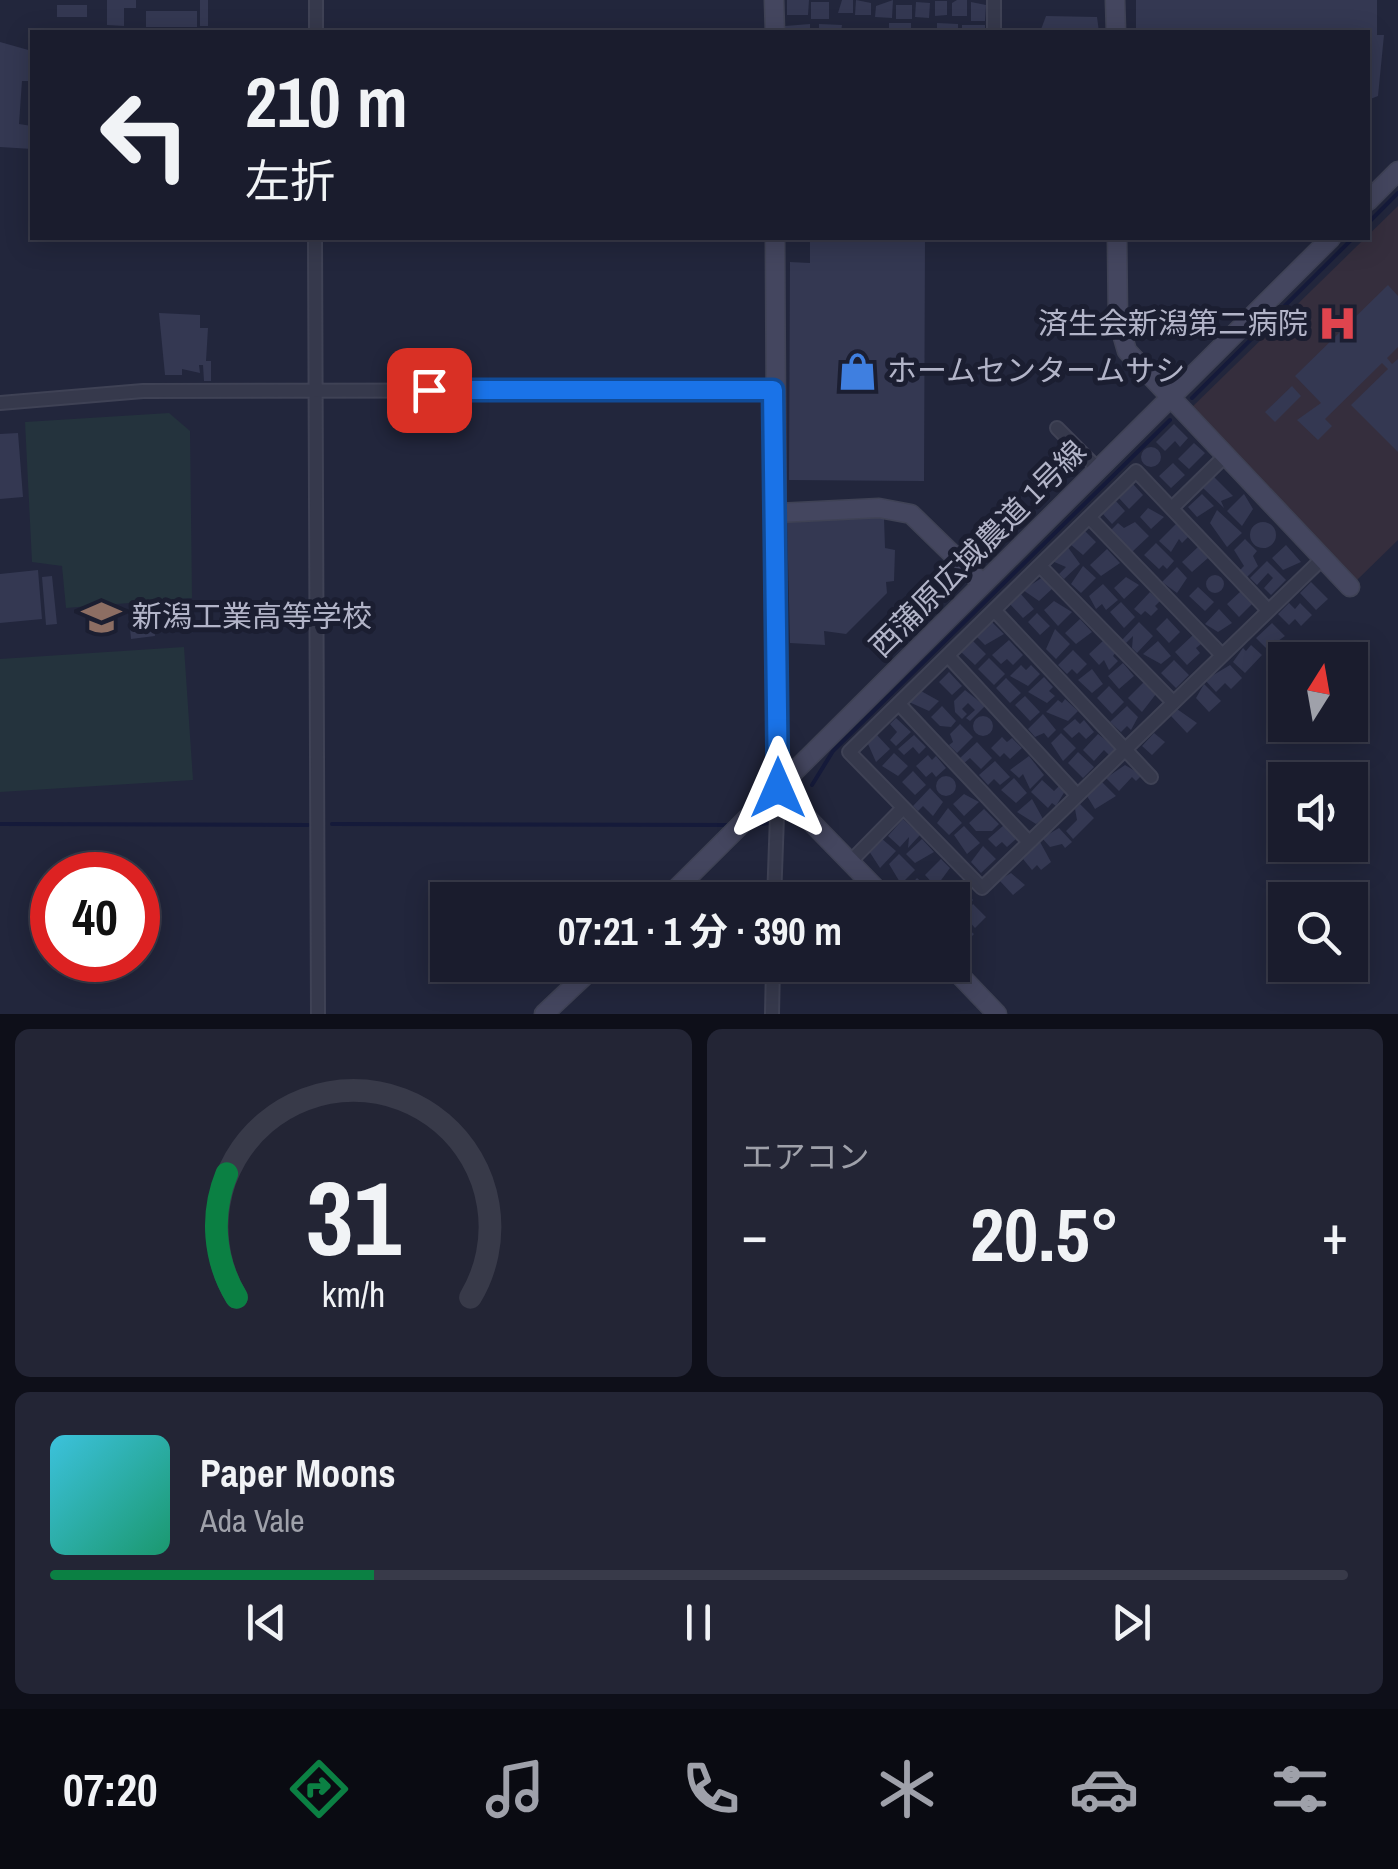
<!DOCTYPE html>
<html lang="ja">
<meta charset="utf-8">
<style>
:root{--surface:#1a1c2d;--page:#232535;--text:#f1f3f6;--muted:#9fa1aa;--line:#383a49;--accent:#0b8043}
body{margin:0;font-family:"Archivo Narrow","Noto Sans JP",sans-serif;background:var(--page);color:var(--text);height:100vh;display:flex;flex-direction:column;font-size:38px;white-space:nowrap}
*{box-sizing:border-box;margin:0}
p{font-size:32px;color:var(--muted)}
.icon{flex:none;width:55px;height:55px;fill:none;stroke:currentColor;stroke-width:2;stroke-linecap:round;stroke-linejoin:round}
.map{position:relative;height:1014px;overflow:hidden}
.side{display:flex;flex-direction:column;gap:15px;padding:15px;background:#0e0f19;flex:1}
.side>*{flex:none}
.banner{position:absolute;left:30px;top:30px;width:1340px;height:210px;border-radius:0px;box-shadow:0 5px 25px #0003,0 0 0 2px var(--line);background:#1a1c2d;color:var(--text);overflow:hidden}
.needle{width:65px;rotate:11deg}
.buttons{position:absolute;left:1268px;top:642px;display:grid;gap:20px}
.buttons a{display:grid;place-items:center;width:100px;height:100px;border-radius:0px;background:var(--surface);box-shadow:0 5px 25px #0003,0 0 0 2px var(--line);font-size:50px}
.speed{position:absolute;left:30px;top:852px;display:flex;gap:20px;font-size:50px;font-weight:700;text-align:center}
.speed>*{display:grid;place-content:center;width:130px;height:130px;border-radius:50%;background:var(--surface);box-shadow:0 5px 25px #0003,0 0 0 2px var(--line);line-height:1}
.speed .limit{border:15px solid #d22;background:#fff;color:#111}
.pin{position:absolute;display:grid;place-items:center;width:85px;height:85px;color:#fff;margin:-42px;border-radius:20px;box-shadow:0 5px 15px #0006}
.me{position:absolute;width:110px;margin:-55px;rotate:0deg;stroke-linejoin:round;filter:drop-shadow(0 0 8px #0008)}
.turn{display:flex;align-items:center;gap:35px;height:210px;padding:0 50px;font-size:45px}
.turn .icon{width:130px;height:130px;stroke-width:2.5}
.turn b{display:block;font-size:70px;line-height:85px}
.big{font-size:75px;font-weight:700;line-height:1.1}
.side .card{flex:1;display:flex;flex-direction:column;justify-content:center;gap:15px;min-width:0;padding:0 35px;border-radius:15px;background:var(--page)}
.side .dial{align-items:center;gap:0}
.dial svg{height:260px;overflow:visible;fill:none;stroke:var(--line);stroke-width:7;stroke-linecap:round;text-anchor:middle}
.dial text{fill:var(--text);stroke:none}
.song{display:flex;align-items:center;gap:30px}
.cover{width:120px;height:120px;border-radius:15px;background:linear-gradient(135deg,hsl(190 70% 55%),hsl(160 70% 35%))}
.played{height:10px;border-radius:5px;background:linear-gradient(90deg,var(--accent) 25%,var(--line) 25%)}
.keys{display:flex;justify-content:space-around;direction:ltr}
.heat{display:flex;justify-content:space-between;align-items:center;font-size:55px;direction:ltr}
.side .tiles{flex:1;display:grid;gap:15px;grid-template-columns:1fr 1fr}
.card:last-child{grid-column:span 2}
.trip{position:absolute;left:430px;top:882px;width:540px;height:100px;border-radius:0px;background:var(--surface);box-shadow:0 5px 25px #0003,0 0 0 2px var(--line);font-weight:700;line-height:100px;text-align:center}
.tab-bar{display:flex;height:160px;justify-content:space-around;align-items:center;background:#0a0b12;color:var(--muted)}
.tab-bar .icon{width:70px;height:70px}
.tab-bar .selected{color:var(--accent)}
.tab-bar b{font-size:45px;color:var(--text)}
.map>svg:first-child{display:block}
.medical{fill:#352e3d}
.green{fill:#24333d}
.lines{fill:none;stroke-linecap:round;stroke-linejoin:round}
.stream{stroke:#151a3a;stroke-width:4}
.building{fill:#343852}
.street-casing{stroke:#3f4255;stroke-width:16}
.secondary-casing{stroke:#3f4255;stroke-width:21}
.street{stroke:#36394c;stroke-width:12}
.secondary{stroke:#44465f;stroke-width:18}
.route-casing{stroke:#114b97;stroke-width:25}
.route{stroke:#1a73e8;stroke-width:18}
.labels{text-anchor:middle;stroke-width:10;stroke-linejoin:round;paint-order:stroke}
.poi-label{font-size:30px;fill:#b2b4c8;stroke:#1b1e31;text-anchor:start}
.street-label{font-size:30px;fill:#b2b4c8;stroke:#1b1e31}
</style>
<div class="map">
<svg width="1398" height="1014" viewBox="0 0 1398 1014">
<rect width="100%" height="100%" fill="#22263c"/>
<path class="medical" d="M1398,206V540L1357,580L1189,410Z"/>
<path class="green" d="M169,413L190,431L192,598L66,608L62,566L32,562L25,422Z
M184,647L193,780L0,792V659Z"/>
<g class="lines">
<path class="stream" d="M1368,223L1398,193
M1192,398L1353,238
M812,785L833,751L1170,420
M0,824L308,825
M332,824L729,825
M761,824L768,823"/>
</g>
<path class="building" d="M107,0H136V8H124V26L107,25Z
M200,0H208V26H200Z
M787,0H809L808,15H787Z
M842,0H853V13H838Z
M856,0L871,3V15H855Z
M893,0L892,18L875,17L876,6Z
M957,0H967V16H952V3Z
M1136,0H1377V35H1384L1378,96L1368,100V32H1136Z
M935,1H947V15L935,16Z
M811,2H829V19H811Z
M916,2L930,3L929,18L915,17Z
M971,2L986,5L985,21H971Z
M57,5H87V17H57Z
M896,5H912V19H896Z
M146,11H197V27H146Z
M1046,16L1097,17L1099,32H1040Z
M889,23H911V32H889Z
M937,23L958,24V32H937Z
M810,24V32H785V26Z
M819,24L842,25L841,32H819Z
M962,25H985V32H962Z
M0,42L32,51V81H22L19,124L32,126V149L0,147Z
M810,238H925L924,481L789,480L790,262L810,263Z
M1388,285L1398,296V347L1387,358L1392,364L1398,359V452L1351,405L1388,369L1382,363L1325,419L1332,426L1318,440L1297,420L1321,403L1295,376Z
M159,313L200,315V328H208L206,361H211V381H204L203,365H199L200,373L182,369V375H165Z
M1292,386L1301,396L1275,422L1265,412Z
M1174,424L1188,438L1180,447L1175,441L1165,451L1156,442Z
M18,433L23,497L0,499V434Z
M1194,443L1205,453L1189,469L1178,459Z
M1141 457a10 10 0 1 1 20 0a10 10 0 1 1-20 0Z
M1173,463L1185,475L1171,488L1159,476Z
M1214,477L1233,496L1221,501L1224,508L1203,488Z
M1133,484L1143,495L1129,509L1118,497Z
M1202,494L1214,506L1197,517L1188,507Z
M1244,494L1253,509L1242,526L1227,511Z
M1115,500L1125,511L1112,524L1102,513Z
M1148,508L1164,517L1151,529L1140,517Z
M1217,510L1242,533L1227,547L1210,523Z
M787,518H884L885,548L895,550L894,581L886,582L887,593L846,634L824,631L825,645L790,643Z
M1250 535a13 13 0 1 1 26 0a13 13 0 1 1-26 0Z
M1135,522L1149,536L1132,552L1111,530L1118,523L1124,528Z
M1177,523L1189,536L1182,543L1179,539L1171,552L1159,541Z
M1084,530L1096,542L1083,555L1070,544Z
M1245,539L1257,551L1253,556L1258,566L1246,578L1239,571L1244,566L1234,550Z
M1156,543L1174,561L1167,569L1163,565L1159,569L1144,555Z
M1286,545L1301,562L1283,570L1272,558Z
M1067,546L1080,564L1064,579L1059,574L1066,567L1052,561Z
M1198,547L1208,558L1192,572L1182,562Z
M1107,549L1120,563L1101,576L1090,565Z
M1267,561L1286,580L1271,595L1264,588L1273,578L1268,573L1257,585L1250,578Z
M1083,566L1096,578L1081,593L1071,584Z
M1177,567L1187,578L1177,593L1162,582Z
M38,570L42,619L0,623V574Z
M1206 584a9 9 0 1 1 18 0a9 9 0 1 1-18 0Z
M52,576L57,624L46,625L42,577Z
M1043,577L1053,588L1039,601L1023,590Z
M1126,577L1139,585L1124,599L1114,588Z
M1311,582L1328,599L1316,610L1300,593Z
M1103,584L1118,600L1106,610L1102,604L1096,609L1089,596Z
M1198,587L1214,602L1205,611L1189,596Z
M1241,591L1253,603L1239,617L1227,604Z
M1150,592L1160,601L1155,606L1158,609L1151,616L1145,611L1141,615L1134,609Z
M1020,593L1034,609L1023,618L1009,603Z
M1054,601L1072,612L1058,626L1044,610Z
M1121,602L1135,617L1124,628L1110,612Z
M1289,603L1295,609L1300,603L1312,615L1301,626L1295,619L1289,625L1278,614Z
M1219,609L1232,623L1218,632L1205,624Z
M1037,613L1050,626L1040,635L1028,622Z
M1167,618L1180,632L1169,643L1156,629Z
M1080,619L1092,632L1076,644L1065,633Z
M992,622L1004,634L985,645L976,636Z
M1139,622L1153,636L1137,653L1132,648L1133,636L1126,643L1122,640Z
M1272,623L1285,636L1267,649L1256,638Z
M154,626L155,636L131,639L130,628Z
M1055,629L1070,644L1056,659L1046,649Z
M1193,635L1201,644L1196,648L1200,653L1187,665L1175,652Z
M972,640L986,654L975,665L961,652Z
M1009,640L1023,655L1013,665L1007,659L1001,664L992,655Z
M1104,640L1116,652L1113,656L1118,661L1109,670L1104,660L1099,665L1089,654Z
M1158,641L1171,656L1161,664L1143,654Z
M1251,645L1262,655L1245,673L1233,662L1243,648L1246,651Z
M1073,650L1087,664L1077,674L1072,669L1067,674L1058,665Z
M989,658L1005,674L994,685L978,669Z
M1174,660L1189,675L1176,688L1161,673Z
M1123,663L1134,676L1119,689L1108,676Z
M1021,665L1026,670L1031,665L1040,674L1028,686L1010,676Z
M1230,665L1242,678L1231,689L1225,683L1216,692L1205,680Z
M1092,669L1103,684L1092,693L1078,680Z
M949,672L962,686L952,695L939,682Z
M1044,677L1053,687L1049,691L1055,696L1047,703L1028,692Z
M1006,678L1021,693L1010,703L996,688Z
M1144,682L1156,694L1142,712L1128,698Z
M1204,684L1221,701L1209,712L1196,698Z
M1109,686L1124,702L1112,714L1097,698Z
M965,690L985,706L970,721L966,718L975,710L968,703L962,709L967,714L962,719L955,712L954,701Z
M921,691L939,701L929,711L909,702Z
M1025,696L1040,712L1030,721L1015,705Z
M1065,699L1078,711L1068,721L1046,712L1058,700L1062,703Z
M942,706L956,721L951,727L940,726L931,717Z
M1127,706L1138,717L1131,730L1127,726L1121,732L1110,722Z
M1177,709L1197,723L1187,733L1171,716Z
M1043,714L1056,730L1048,738L1044,733L1035,737L1028,729Z
M973 726a10 10 0 1 1 20 0a10 10 0 1 1-20 0Z
M896,718L911,732L896,746L890,740L897,732L890,724Z
M1075,719L1080,724L1084,720L1094,732L1086,739L1079,732L1072,738L1063,729Z
M960,724L973,737L957,753L949,745L953,742L950,734Z
M1061,733L1076,748L1063,761L1051,743Z
M1154,733L1165,742L1152,755L1142,746Z
M1098,734L1116,748L1109,755L1104,750L1094,761L1083,750Z
M877,735L890,749L876,762L868,744Z
M914,735L926,747L919,754L913,747L904,755L898,749Z
M1002,737L1007,742L1012,738L1022,748L1010,759L1004,753L1000,757L991,748Z
M977,742L992,758L981,769L970,758L963,764L959,759Z
M1078,752L1094,767L1083,778L1068,763Z
M894,753L908,766L898,776L882,766Z
M928,755L932,760L936,756L946,768L936,777L932,772L926,777L916,766Z
M1029,756L1044,775L1030,789L1023,774L1019,778L1010,770Z
M995,761L1010,777L1000,785L994,779L988,785L979,775Z
M1125,765L1142,775L1136,781L1132,777L1119,791L1106,778Z
M913,771L926,785L915,795L902,782Z
M936 786a10 10 0 1 1 20 0a10 10 0 1 1-20 0Z
M1014,778L1027,793L1016,803L1001,790Z
M1042,780L1054,791L1059,786L1065,791L1056,806L1052,803L1048,808L1031,792Z
M1101,781L1116,796L1095,809L1087,796Z
M930,788L943,802L933,816L923,806L918,811L913,806Z
M964,794L979,802L964,816L953,804Z
M1032,799L1043,819L1036,824L1017,812Z
M1080,804L1094,818L1073,839L1066,831L1077,820L1075,809Z
M948,808L962,823L949,835L937,823Z
M984,809L999,824L992,831H976L969,823Z
M903,819L920,835L908,848L909,837L900,847L888,836Z
M1004,825L1016,839L1007,847L1002,842L996,847L988,839Z
M964,826L980,843L967,854L954,835Z
M1059,828L1072,842L1065,848L1062,844L1050,847L1042,838Z
M881,838L896,851L880,868L869,851Z
M922,839L934,852L915,863L906,854Z
M1039,840L1051,862L1041,870L1037,865L1032,870L1023,859Z
M983,846L996,859L981,873L971,862Z
M899,854L915,870L901,884L889,864Z
M941,859L950,868L936,887L925,875Z
M1011,873L1025,885L1013,895L999,880Z
M917,878L931,890L922,900L911,893L906,898L902,894Z
M959,880L972,892L969,896L973,900L965,908L944,895Z
M973,904L986,917L975,928L963,915Z
M956,919L974,934L965,943L952,930Z"/>
<g class="lines">
<defs>
<path id="street" d="M316,32V0
M994,32V0
M315,238L318,1014
M0,403L143,391L773,390
M1057,428L1097,468
M1172,508L1224,457
M1089,517L1222,655
M1040,566L1173,702
M1268,610L1136,471L849,752L982,888L1322,559
M995,611L1151,777
M948,656L1077,795
M899,704L1029,842
M850,862L903,808
M774,900L778,788
M772,1014L773,965"/>
<path id="secondary" d="M774,0L775,32
M1115,0L1116,32
M1368,201L1398,171
M775,238L778,788L887,900
M1117,238L1118,320L1127,351L1350,587
M778,513L879,508L911,514L982,583
M665,900L1331,238
M950,965L997,1014
M544,1014L596,965"/>
</defs>
<use href="#street" class="street-casing"/>
<use href="#secondary" class="secondary-casing"/>
<use href="#street" class="street"/>
<use href="#secondary" class="secondary"/>
</g>
<g class="lines">
<defs>
<path id="route" d="M429,390H773L778,788"/>
</defs>
<use href="#route" class="route-casing"/>
<use href="#route" class="route"/>
</g>
<defs>
<symbol id="hospital-bare" viewBox="-9 -9 18 18"><path d="M-5-5h3v3.5h4V-5h3V5h-3V1.5h-4V5h-3Z" fill="#e0444e" stroke="#1b1e31" stroke-width="2.5" paint-order="stroke"/></symbol>
<symbol id="shop-bare" viewBox="-9 -9 18 18"><path d="M-5-2.5h2.3a2.7 3.5 0 0 1 5.4 0H5L5.5 6h-11ZM-1.5-2.5h3a1.5 2.3 0 0 0-3 0Z" fill="#3f7fe0" stroke="#1b1e31" stroke-width="2.5" paint-order="stroke"/></symbol>
<symbol id="school-bare" viewBox="-9 -9 18 18"><path d="M0-5L7-2L0 1L-7-2ZM-4 1L0 2.5L4 1V4Q0 6-4 4Z" fill="#8d6e63" stroke="#1b1e31" stroke-width="2.5" paint-order="stroke"/></symbol>
</defs>
<g fill-rule="evenodd">
<use href="#hospital-bare" x="1310" y="296" width="55" height="55"/>
<use href="#shop-bare" x="830" y="344" width="55" height="55"/>
<use href="#school-bare" x="74" y="590" width="55" height="55"/>
</g>
<g class="labels">
<g class="poi-label">
<text x="1308" y="334" text-anchor="end">済生会新潟第二病院</text>
<text x="887" y="381">ホームセンタームサシ</text>
<text x="132" y="627">新潟工業高等学校</text>
</g>
<g class="street-label">
<text transform="translate(978 549) rotate(-45)" y="10">西蒲原広域農道 1号線</text>
</g>
</g>
</svg>
<div class="buttons">
<a><svg class="needle" viewBox="-14 -14 28 28"><path d="M0-13l5 13h-10z" fill="#e53935"/><path d="M0 13l5-13h-10z" fill="#9fa1aa"/></svg></a>
<a><svg class="icon" aria-label="sound" viewBox="0 0 24 24"><path d="M4 9h4l5-4v14l-5-4H4zM17 9q2 3 0 6"/></svg></a>
<a><svg class="icon" aria-label="search" viewBox="0 0 24 24"><circle cx="10" cy="10" r="6"/><path d="M15 15l6 6"/></svg></a>
</div>
<div class="speed"><div class="limit">40</div></div>
<div class="pin" style="left:429px;top:390px;background:#d93025"><svg class="icon" aria-label="arrive" viewBox="0 0 24 24"><path d="M6 21V4h12l-3 4 3 4H6"/></svg></div>
<svg class="me" style="left:778px;top:788px" viewBox="-20 -20 40 40"><path d="M0-17L14 15 0 8-14 15z" fill="#1a73e8" stroke="#fff" stroke-width="4"/></svg>
<div class="trip">07:21 · 1 分 · 390 m</div>
<div class="banner">
<div class="turn"><svg class="icon" aria-label="left" viewBox="0 0 24 24"><path d="M17 20v-9H6M10 6l-5 5 5 5"/></svg><div><b>210 m</b>左折</div></div>
</div>
</div>
<section class="side">
<div class="tiles">
<div class="card dial"><svg viewBox="0 0 100 80">
<path d="M14 69A42 42 0 1 1 86 69"/>
<path d="M14 69A42 42 0 0 1 11 31" stroke="#0b8043"/>
<text x="50" y="56" font-size="32" font-weight="700">31</text>
<text x="50" y="72" font-size="11">km/h</text>
</svg></div>
<div class="card"><p>エアコン</p>
<div class="heat"><a>−</a><b class="big">20.5°</b><a>+</a></div>
</div>
<div class="card">
<div class="song"><i class="cover"></i><div><b>Paper Moons</b><p>Ada Vale</p></div></div>
<div class="played"></div>
<div class="keys"><svg class="icon" aria-label="previous" viewBox="0 0 24 24"><path d="M18 5L8 12l10 7zM5 5v14"/></svg><svg class="icon" aria-label="pause" viewBox="0 0 24 24"><path d="M8 5v14M16 5v14"/></svg><svg class="icon" aria-label="next" viewBox="0 0 24 24"><path d="M6 5l10 7-10 7zM19 5v14"/></svg></div>
</div>
</div>
</section>
<nav class="tab-bar">
<b>07:20</b>
<svg class="icon selected" aria-label="directions" viewBox="0 0 24 24"><path d="M12 3l9 9-9 9-9-9zM9 14v-3h6M13 9l2 2-2 2"/></svg>
<svg class="icon" aria-label="music" viewBox="0 0 24 24"><path d="M9 18V5l10-2v13"/><circle cx="6" cy="18" r="3"/><circle cx="16" cy="16" r="3"/></svg>
<svg class="icon" aria-label="phone" viewBox="0 0 24 24"><path d="M5 4h4l2 5-3 2q2 4 5 5l2-3 5 2v4C11 20 4 13 5 4z"/></svg>
<svg class="icon" aria-label="climate" viewBox="0 0 24 24"><path d="M12 3v18M4 7l16 10M4 17L20 7"/></svg>
<svg class="icon" aria-label="car" viewBox="0 0 24 24"><path d="M5 17H2v-5l4-1 3-4h7l3 4 3 1v5h-3M9 17h6M6 11h13"/><circle cx="7" cy="17" r="2"/><circle cx="17" cy="17" r="2"/></svg>
<svg class="icon" aria-label="filters" viewBox="0 0 24 24"><path d="M4 7h16M4 17h16"/><circle cx="9" cy="7" r="2"/><circle cx="15" cy="17" r="2"/></svg>
</nav>
